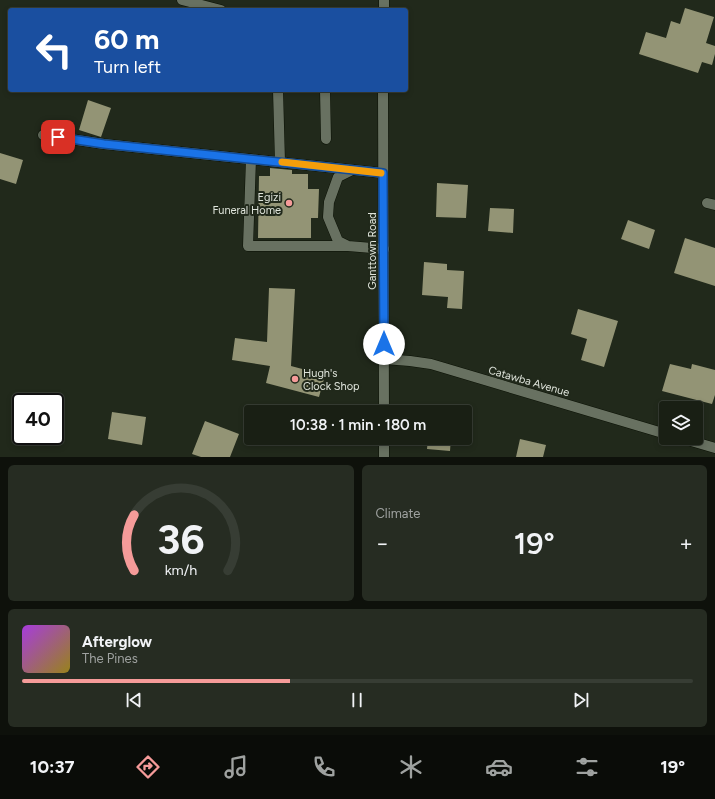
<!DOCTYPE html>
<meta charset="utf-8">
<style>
:root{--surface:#191f14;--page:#262c22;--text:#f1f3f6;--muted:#9fa2a0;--line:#373d34;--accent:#f59b99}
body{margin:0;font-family:Figtree,sans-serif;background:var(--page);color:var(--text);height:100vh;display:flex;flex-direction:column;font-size:15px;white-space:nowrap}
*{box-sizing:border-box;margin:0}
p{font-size:13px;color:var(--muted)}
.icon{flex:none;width:22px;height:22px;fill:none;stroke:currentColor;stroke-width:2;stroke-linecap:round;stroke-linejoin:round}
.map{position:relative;height:457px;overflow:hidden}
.sheet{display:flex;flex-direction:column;gap:8px;padding:8px;background:#0e110b;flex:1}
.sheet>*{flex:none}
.top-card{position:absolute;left:8px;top:8px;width:400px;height:84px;border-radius:4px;box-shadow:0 2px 6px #0003,0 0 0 1px var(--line);background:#1a4fa0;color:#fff;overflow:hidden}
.fabs{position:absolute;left:659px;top:401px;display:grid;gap:8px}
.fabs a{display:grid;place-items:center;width:44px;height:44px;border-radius:4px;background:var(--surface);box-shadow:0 2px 6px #0003,0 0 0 1px var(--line);font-size:20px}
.speed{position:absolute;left:12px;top:393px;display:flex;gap:8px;font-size:20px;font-weight:700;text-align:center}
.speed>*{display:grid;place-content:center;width:52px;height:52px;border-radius:50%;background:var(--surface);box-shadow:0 2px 6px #0003,0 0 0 1px var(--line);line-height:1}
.speed .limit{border:2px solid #111;border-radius:6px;background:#fff;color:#111}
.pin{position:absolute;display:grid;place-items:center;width:34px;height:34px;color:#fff;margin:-17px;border-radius:8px;box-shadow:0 2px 6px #0006}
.me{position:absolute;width:44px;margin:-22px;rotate:0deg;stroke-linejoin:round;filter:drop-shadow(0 0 3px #0008)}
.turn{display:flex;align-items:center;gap:14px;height:84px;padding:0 20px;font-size:18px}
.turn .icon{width:52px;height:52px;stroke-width:2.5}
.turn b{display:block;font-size:28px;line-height:34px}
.big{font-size:30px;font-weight:600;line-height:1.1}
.sheet .tile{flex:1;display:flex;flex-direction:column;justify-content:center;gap:6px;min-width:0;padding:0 14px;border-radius:6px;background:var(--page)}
.sheet .dial{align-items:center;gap:0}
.dial svg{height:104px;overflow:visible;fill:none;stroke:var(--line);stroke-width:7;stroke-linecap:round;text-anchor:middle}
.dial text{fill:var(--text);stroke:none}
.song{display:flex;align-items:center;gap:12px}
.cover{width:48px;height:48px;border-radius:6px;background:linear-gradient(135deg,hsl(280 70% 55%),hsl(50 70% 35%))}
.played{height:4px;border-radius:2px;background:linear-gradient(90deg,var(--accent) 40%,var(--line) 40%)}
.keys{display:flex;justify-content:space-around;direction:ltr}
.heat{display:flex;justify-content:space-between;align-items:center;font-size:22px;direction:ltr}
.sheet .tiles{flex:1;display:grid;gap:8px;grid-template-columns:1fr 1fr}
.tile:last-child{grid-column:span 2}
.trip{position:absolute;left:244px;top:405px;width:228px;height:40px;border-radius:4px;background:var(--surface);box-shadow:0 2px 6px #0003,0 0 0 1px var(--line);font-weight:600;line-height:40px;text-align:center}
.tab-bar{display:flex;height:64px;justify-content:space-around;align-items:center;background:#0a0c08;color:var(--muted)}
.tab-bar .icon{width:28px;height:28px}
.tab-bar .on{color:var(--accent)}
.tab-bar b{font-size:18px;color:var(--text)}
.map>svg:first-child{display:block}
.building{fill:#939475}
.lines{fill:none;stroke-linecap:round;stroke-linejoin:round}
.lane-casing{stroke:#0b1105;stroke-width:11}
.street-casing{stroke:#0b1105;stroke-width:11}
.secondary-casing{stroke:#0b1105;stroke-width:11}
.lane{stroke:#687161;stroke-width:10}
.street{stroke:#687161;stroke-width:10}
.secondary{stroke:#687161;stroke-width:10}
.route-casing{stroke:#114b97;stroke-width:10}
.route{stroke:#1a73e8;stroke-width:7}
.slow{stroke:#f59e0b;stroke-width:7}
.poi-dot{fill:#f59b99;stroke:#21291b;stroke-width:1.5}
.labels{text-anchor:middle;stroke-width:4;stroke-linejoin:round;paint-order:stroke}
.poi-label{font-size:11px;fill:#dfe4db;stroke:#21291b;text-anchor:end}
.street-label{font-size:11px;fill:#dfe4db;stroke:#21291b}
</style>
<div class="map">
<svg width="715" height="457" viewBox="0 0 715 457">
<rect width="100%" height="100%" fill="#21291b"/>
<path class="building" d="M685,8L714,17L706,43L715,46V54L712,65L702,62L698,73L639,54L646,32L666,38L671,21L680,24Z
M88,100L111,108L101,137L79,130Z
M0,153L23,160L16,184L0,179Z
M270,168L292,170V174H308V189H319L318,218H311V238H258L259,176H270Z
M437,183L468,185L466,218L436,217Z
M490,208L514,209L513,233L488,231Z
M628,220L655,230L649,249L621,239Z
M685,238L715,248V286L674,273Z
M424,262L447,264V270L464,271L462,309L447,308L448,297L422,295Z
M269,288L295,289L291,366L325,375L319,397L266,383L270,366L232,360L235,338L267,342Z
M578,309L618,321L604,367L581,360L587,339L571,334Z
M670,364L691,369L692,364L715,370V395L712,404L662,391Z
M430,406L453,407V412H430Z
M112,412L146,417L142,445L108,439Z
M205,421L239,434L230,457H201L192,454Z
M428,438H451L450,451L427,449Z
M520,439L546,445L543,457H516Z"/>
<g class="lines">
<defs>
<path id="lane" d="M278,90L280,162
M325,90L326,139
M43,135L104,144L383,173
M251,159L248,246H348L384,249
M348,246L338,241L328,217L329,202L338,177L352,170"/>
<path id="street" d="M182,0L221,10
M707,203L715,205
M384,359L410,361L431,364L666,434
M681,438L715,448"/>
<path id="secondary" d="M384,10V0
M383,90L384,412
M384,457V438"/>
</defs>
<use href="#lane" class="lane-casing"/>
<use href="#street" class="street-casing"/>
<use href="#secondary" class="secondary-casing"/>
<use href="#lane" class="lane"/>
<use href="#street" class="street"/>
<use href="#secondary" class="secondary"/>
</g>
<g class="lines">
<defs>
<path id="route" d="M58,137L104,144L383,173L384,344"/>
</defs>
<use href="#route" class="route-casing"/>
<use href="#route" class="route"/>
<path class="slow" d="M282,162L381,173"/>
</g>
<g class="poi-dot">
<circle cx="289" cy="203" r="4"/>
<circle cx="295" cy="379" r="4"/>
</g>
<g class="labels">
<g class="poi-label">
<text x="281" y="201">Egizi<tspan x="281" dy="13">Funeral Home</tspan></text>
<text x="303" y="377" text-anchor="start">Hugh's<tspan x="303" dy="13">Clock Shop</tspan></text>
</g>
<g class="street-label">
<text transform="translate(372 251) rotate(-90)" y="4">Ganttown Road</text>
<text transform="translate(529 381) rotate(16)" y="4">Catawba Avenue</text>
</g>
</g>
</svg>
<div class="fabs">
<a><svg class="icon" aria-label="layers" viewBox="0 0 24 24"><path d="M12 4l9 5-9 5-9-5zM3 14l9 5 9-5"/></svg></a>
</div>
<div class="speed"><div class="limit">40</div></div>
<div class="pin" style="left:58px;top:137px;background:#d93025"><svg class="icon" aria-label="arrive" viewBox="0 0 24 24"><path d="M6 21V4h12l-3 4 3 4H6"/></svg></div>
<svg class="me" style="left:384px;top:344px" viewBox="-20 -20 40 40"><circle r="19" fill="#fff"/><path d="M0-13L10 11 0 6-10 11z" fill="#1a73e8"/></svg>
<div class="trip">10:38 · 1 min · 180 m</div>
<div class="top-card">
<div class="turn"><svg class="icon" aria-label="left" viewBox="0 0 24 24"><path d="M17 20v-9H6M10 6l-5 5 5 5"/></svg><div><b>60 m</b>Turn left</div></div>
</div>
</div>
<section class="sheet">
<div class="tiles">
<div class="tile dial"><svg viewBox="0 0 100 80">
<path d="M14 69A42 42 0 1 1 86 69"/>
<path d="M14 69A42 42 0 0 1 14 26" stroke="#f59b99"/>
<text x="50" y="56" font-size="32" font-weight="700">36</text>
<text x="50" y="72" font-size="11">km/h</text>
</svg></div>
<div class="tile"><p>Climate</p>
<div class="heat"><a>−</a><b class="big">19°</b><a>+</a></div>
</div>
<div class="tile">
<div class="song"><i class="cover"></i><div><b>Afterglow</b><p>The Pines</p></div></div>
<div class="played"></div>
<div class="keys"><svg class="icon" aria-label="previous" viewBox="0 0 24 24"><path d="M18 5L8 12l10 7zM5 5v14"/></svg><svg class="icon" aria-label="pause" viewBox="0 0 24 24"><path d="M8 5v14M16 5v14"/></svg><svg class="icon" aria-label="next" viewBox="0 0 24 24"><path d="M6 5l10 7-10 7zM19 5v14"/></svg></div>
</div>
</div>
</section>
<nav class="tab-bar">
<b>10:37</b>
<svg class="icon on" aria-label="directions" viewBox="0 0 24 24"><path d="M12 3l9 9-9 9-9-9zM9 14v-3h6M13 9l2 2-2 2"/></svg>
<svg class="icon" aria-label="music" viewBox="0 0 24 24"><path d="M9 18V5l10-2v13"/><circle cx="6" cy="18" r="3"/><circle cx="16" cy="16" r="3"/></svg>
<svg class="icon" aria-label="phone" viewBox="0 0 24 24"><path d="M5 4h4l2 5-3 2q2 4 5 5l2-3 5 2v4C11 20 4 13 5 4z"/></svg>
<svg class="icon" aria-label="climate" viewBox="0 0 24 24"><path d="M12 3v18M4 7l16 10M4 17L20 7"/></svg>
<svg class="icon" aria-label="car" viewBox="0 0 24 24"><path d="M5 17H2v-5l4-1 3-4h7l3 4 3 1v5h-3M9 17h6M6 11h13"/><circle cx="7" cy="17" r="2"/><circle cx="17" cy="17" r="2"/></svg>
<svg class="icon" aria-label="filters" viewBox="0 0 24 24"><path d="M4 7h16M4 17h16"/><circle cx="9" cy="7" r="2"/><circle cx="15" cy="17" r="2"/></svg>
<b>19°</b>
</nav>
